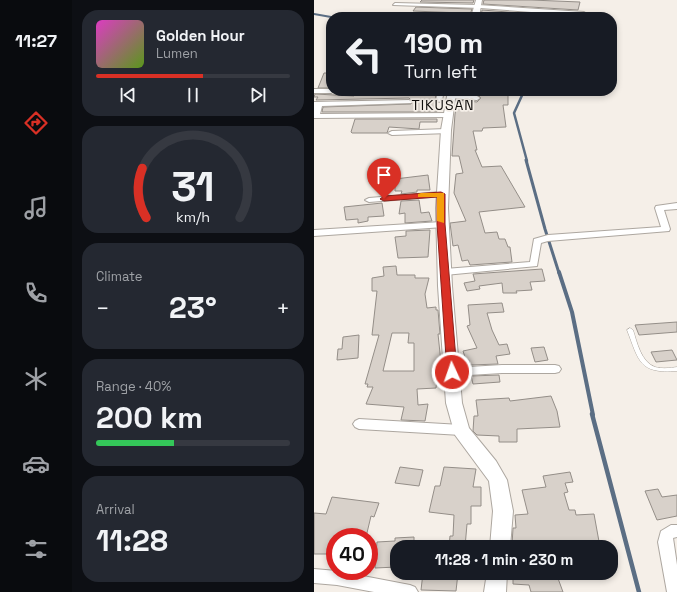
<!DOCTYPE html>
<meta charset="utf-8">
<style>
:root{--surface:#171b24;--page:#242831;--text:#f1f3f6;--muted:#9ea1a6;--line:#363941;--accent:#d93025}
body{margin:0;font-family:"Space Grotesk",sans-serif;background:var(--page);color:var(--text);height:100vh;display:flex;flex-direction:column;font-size:15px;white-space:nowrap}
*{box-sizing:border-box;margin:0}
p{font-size:13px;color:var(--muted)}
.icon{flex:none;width:22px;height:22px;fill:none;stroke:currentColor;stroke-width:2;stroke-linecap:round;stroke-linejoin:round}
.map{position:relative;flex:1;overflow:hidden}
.panel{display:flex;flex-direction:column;gap:10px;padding:10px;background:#0d0f14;width:242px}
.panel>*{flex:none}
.banner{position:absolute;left:12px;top:12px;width:291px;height:84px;border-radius:16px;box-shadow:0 2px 6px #0003;background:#171b24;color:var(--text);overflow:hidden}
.speed{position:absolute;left:12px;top:528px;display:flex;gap:8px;font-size:20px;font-weight:700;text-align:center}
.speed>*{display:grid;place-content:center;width:52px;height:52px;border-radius:50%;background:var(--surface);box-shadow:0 2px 6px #0003;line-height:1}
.speed .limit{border:6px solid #d22;background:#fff;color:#111}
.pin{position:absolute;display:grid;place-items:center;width:34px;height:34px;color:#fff;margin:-41px -17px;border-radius:50% 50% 50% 0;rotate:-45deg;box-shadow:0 0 4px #0007}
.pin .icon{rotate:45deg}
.me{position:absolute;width:44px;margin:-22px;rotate:357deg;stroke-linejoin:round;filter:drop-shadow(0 0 3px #0008)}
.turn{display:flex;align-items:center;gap:14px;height:84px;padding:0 12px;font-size:18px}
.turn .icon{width:52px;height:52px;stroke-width:2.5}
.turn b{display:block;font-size:28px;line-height:34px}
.big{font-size:30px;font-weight:800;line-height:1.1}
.panel .widget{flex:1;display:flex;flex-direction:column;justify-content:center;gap:6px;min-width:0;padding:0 14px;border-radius:16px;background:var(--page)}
.panel .dial{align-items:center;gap:0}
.dial svg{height:104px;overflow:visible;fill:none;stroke:var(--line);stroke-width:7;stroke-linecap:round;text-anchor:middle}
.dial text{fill:var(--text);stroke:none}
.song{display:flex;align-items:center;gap:12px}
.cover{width:48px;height:48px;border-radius:6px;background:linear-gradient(135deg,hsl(310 70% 55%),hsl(90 70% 35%))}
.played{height:4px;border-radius:2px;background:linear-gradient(90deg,var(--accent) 55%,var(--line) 55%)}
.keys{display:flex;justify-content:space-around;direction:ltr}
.heat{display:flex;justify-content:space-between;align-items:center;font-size:22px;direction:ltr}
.charge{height:6px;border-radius:3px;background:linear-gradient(90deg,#34c759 40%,var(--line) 0)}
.trip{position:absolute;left:76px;top:540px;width:228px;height:40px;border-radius:16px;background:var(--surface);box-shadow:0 2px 6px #0003;font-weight:800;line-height:40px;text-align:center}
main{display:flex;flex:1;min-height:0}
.tab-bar{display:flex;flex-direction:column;width:72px;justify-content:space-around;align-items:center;background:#090b0e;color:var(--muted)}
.tab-bar .icon{width:28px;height:28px}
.tab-bar .selected{color:var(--accent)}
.tab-bar b{font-size:18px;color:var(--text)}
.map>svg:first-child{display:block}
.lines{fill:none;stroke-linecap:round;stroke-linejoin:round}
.stream-far4{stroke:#5b6e84;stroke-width:2}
.stream-far3{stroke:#5b6e84;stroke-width:2.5}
.stream-far2{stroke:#5b6e84;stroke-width:3}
.stream-far1{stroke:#5b6e84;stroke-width:4}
.stream{stroke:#5b6e84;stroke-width:4.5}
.building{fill:#d8d1ca;stroke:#948e88;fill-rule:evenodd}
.lane-casing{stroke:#ada7a0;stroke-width:1}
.street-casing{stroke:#ada7a0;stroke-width:2}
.secondary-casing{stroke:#ada7a0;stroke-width:2}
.lane{fill:#fff;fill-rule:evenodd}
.street{fill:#fff;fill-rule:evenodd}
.secondary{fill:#fff;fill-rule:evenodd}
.route{fill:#d93025;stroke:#8d1f18}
.slow{fill:#f59e0b}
.labels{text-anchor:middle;stroke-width:3.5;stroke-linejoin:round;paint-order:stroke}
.far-quarter-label{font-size:14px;letter-spacing:1px;fill:#0f0d0b;stroke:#f5efe8}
</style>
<main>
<nav class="tab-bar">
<b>11:27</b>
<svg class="icon selected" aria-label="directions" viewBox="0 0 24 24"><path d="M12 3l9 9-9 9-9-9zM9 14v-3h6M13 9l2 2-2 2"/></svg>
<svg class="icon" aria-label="music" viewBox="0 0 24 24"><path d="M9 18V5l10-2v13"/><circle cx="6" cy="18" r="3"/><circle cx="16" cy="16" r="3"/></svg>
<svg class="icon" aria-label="phone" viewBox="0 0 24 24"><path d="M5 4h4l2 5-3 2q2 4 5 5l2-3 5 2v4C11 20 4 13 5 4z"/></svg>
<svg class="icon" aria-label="climate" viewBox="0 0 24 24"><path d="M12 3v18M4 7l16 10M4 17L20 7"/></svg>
<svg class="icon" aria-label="car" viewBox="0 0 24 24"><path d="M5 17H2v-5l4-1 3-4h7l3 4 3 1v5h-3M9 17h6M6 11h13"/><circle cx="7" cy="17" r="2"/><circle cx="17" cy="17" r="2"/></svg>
<svg class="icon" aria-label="filters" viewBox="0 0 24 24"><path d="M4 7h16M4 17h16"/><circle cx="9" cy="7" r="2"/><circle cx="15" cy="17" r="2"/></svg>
</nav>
<section class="panel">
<div class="widget">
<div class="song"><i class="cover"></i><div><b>Golden Hour</b><p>Lumen</p></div></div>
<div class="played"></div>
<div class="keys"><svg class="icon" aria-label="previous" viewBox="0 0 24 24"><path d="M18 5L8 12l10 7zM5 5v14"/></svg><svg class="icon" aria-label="pause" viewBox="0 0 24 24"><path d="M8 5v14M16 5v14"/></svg><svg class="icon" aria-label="next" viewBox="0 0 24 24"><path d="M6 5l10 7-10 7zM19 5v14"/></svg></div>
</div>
<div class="widget dial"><svg viewBox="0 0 100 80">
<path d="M14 69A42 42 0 1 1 86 69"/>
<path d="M14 69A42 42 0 0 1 11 31" stroke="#d93025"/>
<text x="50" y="56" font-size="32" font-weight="700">31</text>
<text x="50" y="72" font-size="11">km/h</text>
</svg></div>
<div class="widget"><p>Climate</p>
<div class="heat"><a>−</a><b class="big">23°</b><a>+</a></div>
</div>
<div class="widget"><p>Range · 40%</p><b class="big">200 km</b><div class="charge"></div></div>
<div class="widget"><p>Arrival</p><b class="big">11:28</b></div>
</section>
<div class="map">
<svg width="363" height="592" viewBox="0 0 363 592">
<rect width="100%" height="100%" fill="#f5efe8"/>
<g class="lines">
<path class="stream-far4" d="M0,14L17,17"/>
<path class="stream-far3" d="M210,91L200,113L213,161"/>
<path class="stream-far2" d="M212,160L231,229L245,273"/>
<path class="stream-far1" d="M245,272L258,312L279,415"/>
<path class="stream" d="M278,414L325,592"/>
</g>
<path class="building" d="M108,0H160L159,3L106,2Z
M170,0H217L266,2L264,10L169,4Z
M102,7L158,9L156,15H147V13L99,11Z
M168,10L258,17H167Z
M10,73H17V88H4Z
M100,91H121L123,112H8L9,107L97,104L99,102L95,98L2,100L4,97H0L1,94L40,96L42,92Z
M146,91L194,92V105H189L192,127L169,128L168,131H159L163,150H161L168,167L187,166L211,207L165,212L171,233L183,232L185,239H191L194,247H196L198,262L156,265L154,260L148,261L144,245L139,246L136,223L152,221L140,193L142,174L149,173L145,156H138L141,114L144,100L163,102L167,98L163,94H146Z
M41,119H123V122H106L105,129L75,127L73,133H38L37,132Z
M114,175L116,190H103V192L87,194L88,191H81V179Z
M105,200L107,213L115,212L118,221L91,223V213L85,214L87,201Z
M68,203L70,216L54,217V221L44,223V219L32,220L30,207Z
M116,230L114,257L84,258L81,237L92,236V231Z
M82,266L83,275H101V278H115L111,294L113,308L122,307V310H124L126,334H124L128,372H124L122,388L103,389L104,405L114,404L111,421L87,420L90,407L52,404L59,387H53L54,384H51L65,335H58L63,291H58V278L70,276L69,267ZM78,333H95L94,343H100V371H69Z
M228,269L231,281L216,282L218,290L202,291L203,293H189L188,283L165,286L166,289L153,291L150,283L161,281L159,274Z
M188,303L190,312L173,313L178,330L185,345L193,344L196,354L182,356L184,364L156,365L155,360H152L149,351L163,348L153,326L156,325L154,305Z
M363,322V332L325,335L321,325Z
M45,335L44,358L23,360L24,349H28L29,337Z
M230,347L234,360L221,362L217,348Z
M358,350L363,360L342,362L337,352Z
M185,375L186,382L159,384L157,376Z
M237,396L243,411L246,427L203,429V442H185V436L163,435L159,431L160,416H164L162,400L195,398L196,401Z
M86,467L109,470L105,486L81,483Z
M130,467L162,469L159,487H167V506H157V524H153L151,547H135L136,536H139L140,515L115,512L121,486H126Z
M256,472L259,482L251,483L254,492L250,493L255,510H261L262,515L280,514L286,547L198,545L199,528H202L201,515L214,514L208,490L232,487L229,476Z
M344,489L348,497L363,495V516L343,520L331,491Z
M18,497L65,503L60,517L57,516L52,537H21V554H0V513L12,514Z
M100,537V547H83V567L61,568L63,542L81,541V538Z
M109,573H144L142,591L107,590Z
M199,573H242L249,592H217L215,585L199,584Z"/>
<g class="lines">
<defs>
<path id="lane" d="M316,328L319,330C323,342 327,362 341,367C348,369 356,368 363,367V371C325,374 325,361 313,330Z"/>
<path id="street" d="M81,3L164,5L270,12L273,14L270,16L166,8L79,5Z
M0,89H17V91H20L17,93H0Z
M124,91H130L128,100L125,102L122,100Z
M137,95L163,96L166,98L163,100L135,98L134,97Z
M95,100L98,102L97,103L8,106L6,114L134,113L137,115L134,117L0,118V102Z
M132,129L136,131L135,133L78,135L74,133L78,131Z
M127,192L131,194L130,196L55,202L51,200L55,198Z
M363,203V209L350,210L356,229L355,231L234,241L227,243L223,266L131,275L126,272L131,269L216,262L220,239L234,235L347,227L341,208L342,206Z
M127,222L131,225L130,227L0,236V230Z
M188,365H241L245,366L247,369L245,372L241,373H188L138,376L134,375L132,372L134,369L138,368Z
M45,419L147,425L151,427L153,430L151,433L147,435L45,429L41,427L39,424L41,421Z
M357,525H363V537L359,538L363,565V592H353L344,542L347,531Z
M0,569L23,571L96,585L101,587L104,592H60L23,585L0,583Z"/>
<path id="secondary" d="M162,0H168L165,17H157Z
M134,91H142L137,130L134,208L138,286L148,403L155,428L182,461L193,480L199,511L196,547H176L179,511L175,481L141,435L132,403L124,286L122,208L127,130Z
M173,573H193L192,592H170Z"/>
</defs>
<use href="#lane" class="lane-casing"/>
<use href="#street" class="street-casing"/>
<use href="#secondary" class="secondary-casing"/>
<use href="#lane" class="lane"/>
<use href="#street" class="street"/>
<use href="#secondary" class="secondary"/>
</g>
<path class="route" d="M127,192L131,194V224L143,372L138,376L133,372L123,224V197L70,201L66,199L70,196Z"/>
<path class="slow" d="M107,193H130V223L123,221V197H104V194Z"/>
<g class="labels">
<g class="far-quarter-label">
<text x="129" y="110">TIKUSAN</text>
</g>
</g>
</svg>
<div class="speed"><div class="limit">40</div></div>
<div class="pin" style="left:70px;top:199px;background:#d93025"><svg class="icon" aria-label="arrive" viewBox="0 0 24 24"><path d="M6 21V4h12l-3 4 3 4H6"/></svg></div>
<svg class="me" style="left:138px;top:372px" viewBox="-20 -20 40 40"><circle r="17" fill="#d93025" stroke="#fff" stroke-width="3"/><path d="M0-11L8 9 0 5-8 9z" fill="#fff"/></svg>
<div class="trip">11:28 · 1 min · 230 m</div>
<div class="banner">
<div class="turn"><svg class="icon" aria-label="left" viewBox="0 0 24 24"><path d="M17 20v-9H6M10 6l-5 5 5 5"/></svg><div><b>190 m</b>Turn left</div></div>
</div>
</div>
</main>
